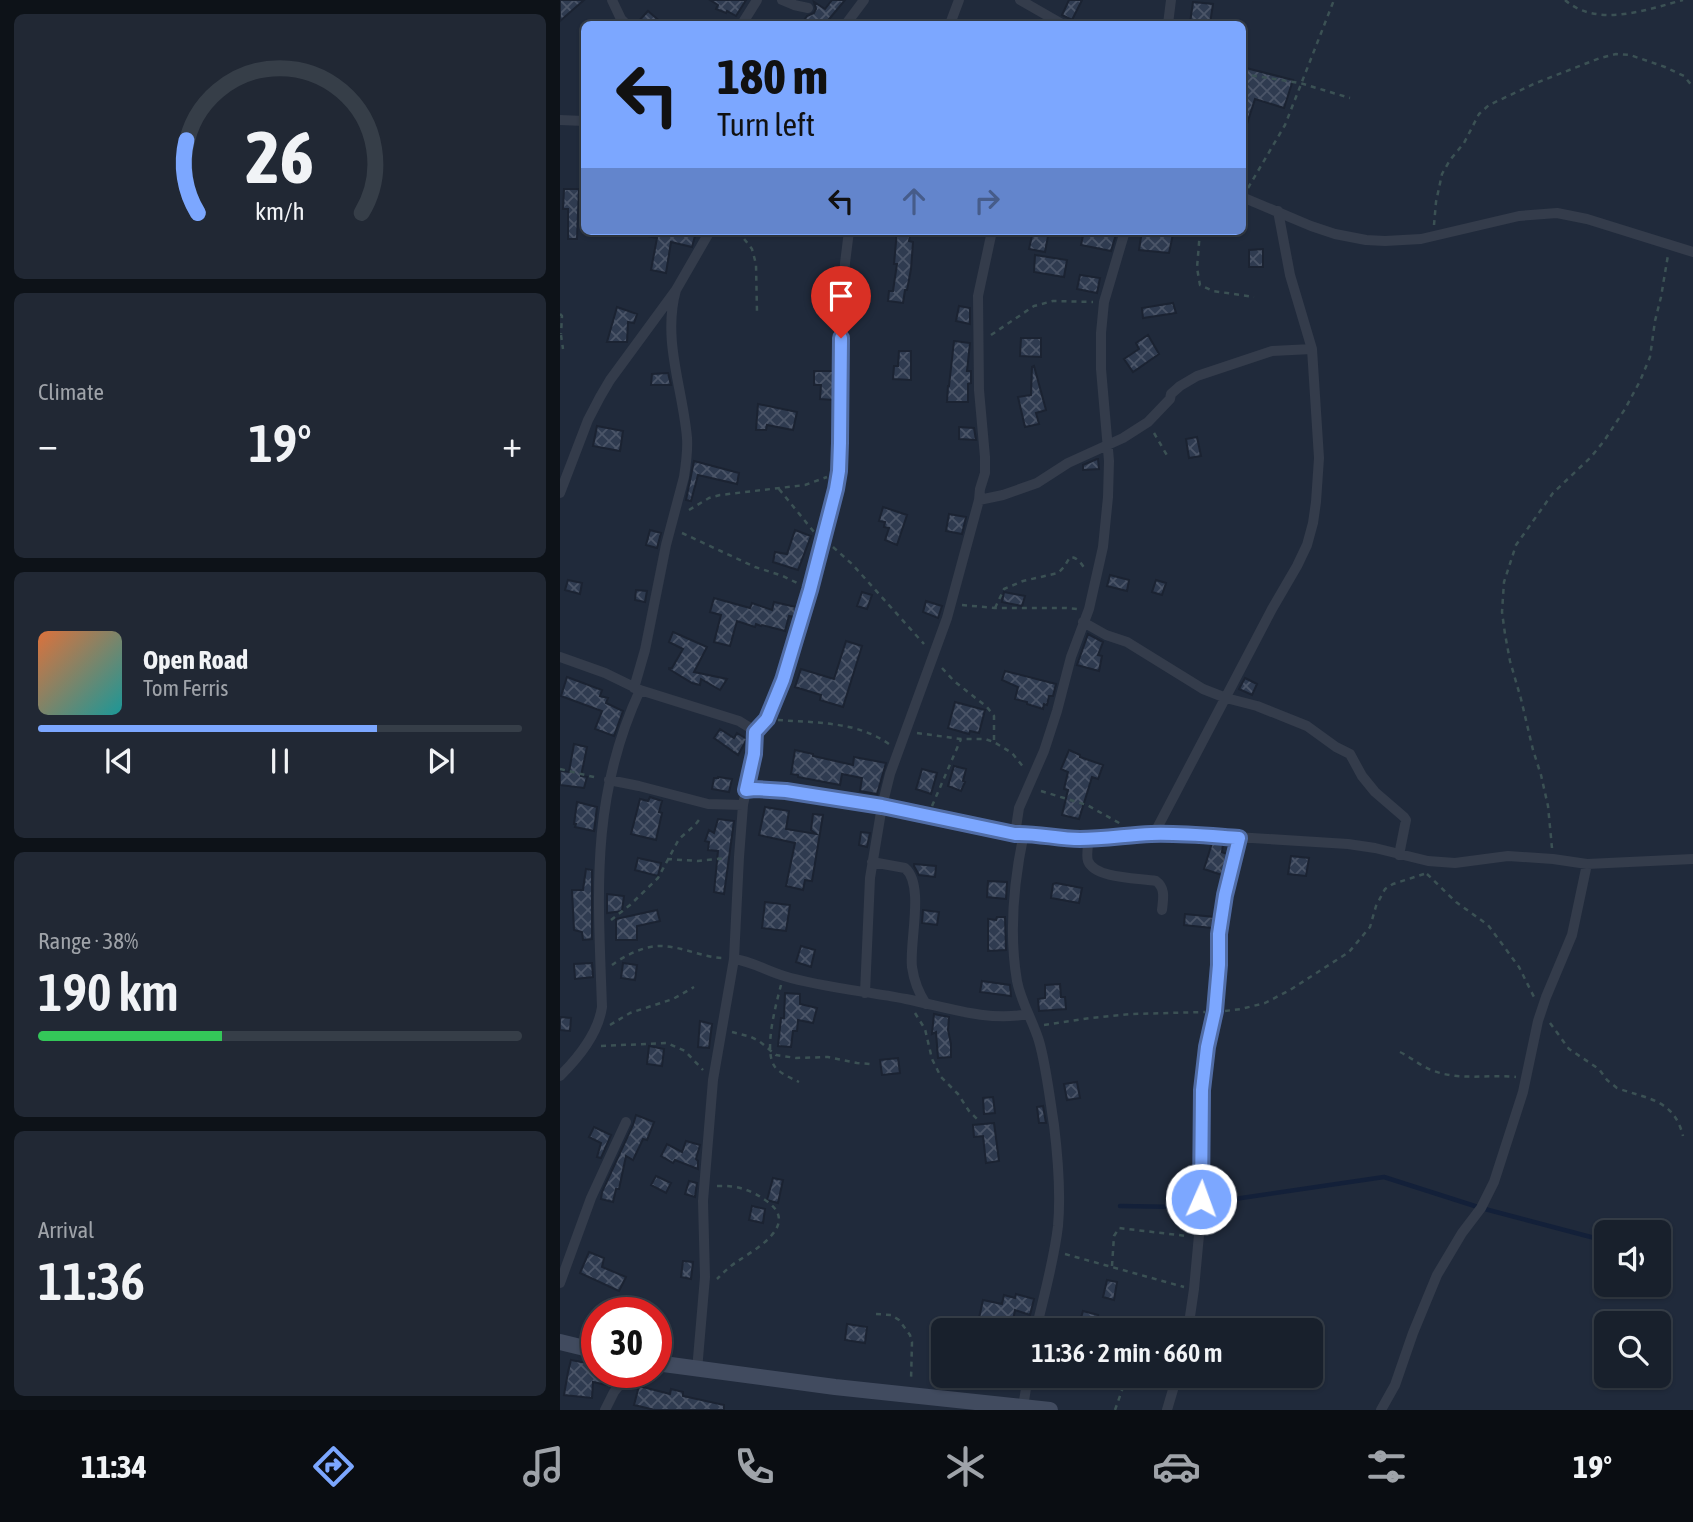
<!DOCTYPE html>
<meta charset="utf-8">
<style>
:root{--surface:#18202c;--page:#212834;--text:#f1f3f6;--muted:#9fa3a9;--line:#363e48;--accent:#7ca7ff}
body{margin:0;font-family:"Asap Condensed",sans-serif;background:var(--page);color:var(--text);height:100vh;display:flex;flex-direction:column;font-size:26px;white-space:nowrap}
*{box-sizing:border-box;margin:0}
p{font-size:23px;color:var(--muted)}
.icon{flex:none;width:38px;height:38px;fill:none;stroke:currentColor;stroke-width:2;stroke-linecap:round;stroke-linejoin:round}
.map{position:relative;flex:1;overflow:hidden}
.sheet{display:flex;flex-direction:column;gap:14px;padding:14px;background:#0d1218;width:560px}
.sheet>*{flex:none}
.guide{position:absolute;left:21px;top:21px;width:665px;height:214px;border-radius:10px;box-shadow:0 2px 5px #0004,0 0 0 2px var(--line);background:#7ca7ff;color:#111;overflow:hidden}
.controls{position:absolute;left:1034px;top:1220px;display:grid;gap:14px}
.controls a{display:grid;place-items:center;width:77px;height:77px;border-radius:10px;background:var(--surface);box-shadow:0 2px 5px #0004,0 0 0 2px var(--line);font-size:35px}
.speed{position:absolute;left:21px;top:1297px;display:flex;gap:14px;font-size:35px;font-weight:700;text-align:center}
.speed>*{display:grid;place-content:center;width:91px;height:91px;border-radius:50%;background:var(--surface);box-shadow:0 2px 5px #0004,0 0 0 2px var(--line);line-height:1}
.speed .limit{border:10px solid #d22;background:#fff;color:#111}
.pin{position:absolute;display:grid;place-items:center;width:60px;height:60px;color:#fff;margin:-72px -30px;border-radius:50% 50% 50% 0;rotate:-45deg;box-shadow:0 0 7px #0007}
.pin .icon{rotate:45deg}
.me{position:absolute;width:77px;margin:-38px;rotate:2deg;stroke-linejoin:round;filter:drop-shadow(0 0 5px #0008)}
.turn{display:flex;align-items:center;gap:24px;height:147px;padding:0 21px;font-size:32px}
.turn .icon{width:91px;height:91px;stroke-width:2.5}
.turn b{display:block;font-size:49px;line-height:60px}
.lanes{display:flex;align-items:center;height:66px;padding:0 21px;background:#0003;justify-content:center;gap:35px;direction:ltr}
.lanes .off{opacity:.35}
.big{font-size:52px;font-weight:600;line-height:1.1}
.sheet .widget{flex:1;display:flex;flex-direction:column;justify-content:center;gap:10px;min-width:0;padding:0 24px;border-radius:10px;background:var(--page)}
.sheet .dial{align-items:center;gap:0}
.dial svg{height:182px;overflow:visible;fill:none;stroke:var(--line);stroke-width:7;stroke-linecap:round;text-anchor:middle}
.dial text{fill:var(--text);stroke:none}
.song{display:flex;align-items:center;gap:21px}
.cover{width:84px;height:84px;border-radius:10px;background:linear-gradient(135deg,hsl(20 70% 55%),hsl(180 70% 35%))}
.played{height:7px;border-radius:4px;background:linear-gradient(90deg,var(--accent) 70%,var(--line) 70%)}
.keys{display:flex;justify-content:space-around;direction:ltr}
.heat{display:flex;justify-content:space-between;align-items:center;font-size:38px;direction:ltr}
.charge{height:10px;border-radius:5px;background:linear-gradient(90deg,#34c759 38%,var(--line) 0)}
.trip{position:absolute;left:371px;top:1318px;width:392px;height:70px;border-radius:10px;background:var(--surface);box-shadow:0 2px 5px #0004,0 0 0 2px var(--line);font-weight:600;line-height:70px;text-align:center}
.dock{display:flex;height:112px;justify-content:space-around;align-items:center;background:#0a0d12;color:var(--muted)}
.dock .icon{width:49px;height:49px}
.dock .active{color:var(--accent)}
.dock b{font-size:32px;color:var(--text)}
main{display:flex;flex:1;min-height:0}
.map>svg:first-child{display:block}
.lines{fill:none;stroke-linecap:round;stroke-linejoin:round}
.stream{stroke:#132039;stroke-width:4.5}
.building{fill:url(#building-cross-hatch);stroke:#1b2332;stroke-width:2}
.path{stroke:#3b5154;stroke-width:2.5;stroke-dasharray:5 5;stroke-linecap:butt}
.street{stroke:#343c4b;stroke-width:10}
.secondary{stroke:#414b5f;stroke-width:16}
.route-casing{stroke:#516da6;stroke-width:18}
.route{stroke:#7ca7ff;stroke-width:12}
</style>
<main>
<section class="sheet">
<div class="widget dial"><svg viewBox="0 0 100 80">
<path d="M14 69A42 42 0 1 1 86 69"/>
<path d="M14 69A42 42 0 0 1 9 37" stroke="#7ca7ff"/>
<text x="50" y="56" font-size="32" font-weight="700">26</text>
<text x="50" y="72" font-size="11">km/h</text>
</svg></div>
<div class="widget"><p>Climate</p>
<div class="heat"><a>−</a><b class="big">19°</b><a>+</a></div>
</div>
<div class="widget">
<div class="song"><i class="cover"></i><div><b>Open Road</b><p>Tom Ferris</p></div></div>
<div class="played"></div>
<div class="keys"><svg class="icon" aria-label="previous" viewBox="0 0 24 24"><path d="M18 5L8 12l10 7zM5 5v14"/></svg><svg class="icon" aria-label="pause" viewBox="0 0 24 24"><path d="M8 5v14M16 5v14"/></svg><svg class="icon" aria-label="next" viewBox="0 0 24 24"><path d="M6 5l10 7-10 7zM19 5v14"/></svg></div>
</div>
<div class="widget"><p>Range · 38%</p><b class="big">190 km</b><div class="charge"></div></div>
<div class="widget"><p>Arrival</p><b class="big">11:36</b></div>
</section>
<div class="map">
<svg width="1133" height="1410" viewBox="0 0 1133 1410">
<defs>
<pattern id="building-cross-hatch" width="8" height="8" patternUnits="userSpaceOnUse" patternTransform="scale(1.75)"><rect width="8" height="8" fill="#2f3b50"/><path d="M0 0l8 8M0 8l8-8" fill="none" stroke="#4b5568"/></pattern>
</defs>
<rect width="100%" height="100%" fill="#202a3b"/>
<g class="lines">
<path class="stream" d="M560,1206L620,1207L824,1177L921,1208L1046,1241"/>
</g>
<path class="building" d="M0,0H24L0,21Z
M150,0H186L176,16L167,11L166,13L156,9L158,5Z
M272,0H285L265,24H254L245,19L247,16L254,13L256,9L254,2L265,9Z
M509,0H522L512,20L502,15Z
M633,2L653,4L650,24L630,23Z
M88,11L103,24H76Z
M682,67L733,80L724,108L695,99L685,130H682Z
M4,189H19L17,239H8V209H3Z
M84,231H114L135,236L132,247L111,242L106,273L91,270L97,238L83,235Z
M337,231H351L349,241L353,242L351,269L347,290H345L343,303L328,301L329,291H333L337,264H334Z
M473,231H489L485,252L469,249Z
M524,231H557L551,251L521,245Z
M582,231H595L613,234L609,253L579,250Z
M703,249V267H689V250Z
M475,255L507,260L504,277L474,272Z
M520,275L540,278L537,293L517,289Z
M613,303L616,313L583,318L582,308Z
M399,306L410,308V324L396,321Z
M57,307L77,314L74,323L68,322L67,342H47Z
M588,335L599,354L573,372L564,359L579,349L576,343Z
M461,338H481V357L460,356Z
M394,341L410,343L407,371H411V383L408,384V402H387L388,386H389Z
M339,351H351V380L333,379L334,366H338Z
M474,366L486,410L476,413L479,424L465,427L458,397L471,395L472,367Z
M254,371H273V400L260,399L261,385H254Z
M108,373L111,385H91L92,374Z
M198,404L237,412L233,430L207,425L206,430H196Z
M37,426L63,431L60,451L33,446Z
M399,427L414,428L416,440L399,439Z
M637,437L641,456L629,458L626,439Z
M537,459H538L539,469L523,470V465Z
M134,461L179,473L177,484L138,475L131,501L126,500Z
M323,507L347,515L337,545L325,540L329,528L324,527L325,522L319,521Z
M389,514L406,517L402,534L386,531Z
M90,530L101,533L97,548L86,545Z
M235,530L251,536L238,570L213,562L215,552L227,554Z
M550,575L569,580L567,591L547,586Z
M8,580L22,583L20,594L5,590Z
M596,580L606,583L602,595L592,592Z
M76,590L87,591L85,602L75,600Z
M302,592L312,595L307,609L297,606Z
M444,592L465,596L462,606L442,602Z
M154,598L190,608L192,603L212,610L214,602L236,607L234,617L229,616L225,631L202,625L201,626L196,624L195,627L177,621L170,646L154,642L161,615L150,612Z
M366,601L382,606L378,618L363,612Z
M113,632L147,647L134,672L167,679L160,690L141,679L140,685L132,683L109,669V668H112L123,649L109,642Z
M528,634L543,642L538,655L542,656L539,671L517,665Z
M286,641L302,646L283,707L260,700L261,695L235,687L241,669L274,679Z
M445,671L496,684L493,696H489L487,705L484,704L483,709L467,704V702L455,699L458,687L442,680Z
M7,677L42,690L40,696L48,698L46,703L63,711L54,736L35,729L42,711L1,696Z
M685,678L697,684L692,695L679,689Z
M395,702L425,710L419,733L410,731L409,734L388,728Z
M160,729L174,738L177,733L187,739L178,755L154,738Z
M14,744L27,747L21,776L27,777L24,788L0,785V771L9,772Z
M235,750L253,754V756L293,765L294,757L326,763L317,794L300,791L302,778L282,774L280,785L238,777V775L231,774Z
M509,750L520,755V757L543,765L538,779L532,777L519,819L502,815L508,790L504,789L508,772L501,769Z
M394,766L406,769L403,781L405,782L401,791L388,786Z
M362,769L377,773L371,794L356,789Z
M158,777L172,779L169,792L152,789L154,778H158Z
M90,797L102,801L99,812L102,813L96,840L71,834L80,799L88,801Z
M17,802L37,807L34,831L15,827L16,824H14Z
M205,807L229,811L226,829L256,834L251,830L253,814L263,815L252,881L245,880L243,890L226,886L235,843L199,835Z
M158,819L174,821L164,894L154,892L158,851L148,850L149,842L145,841L149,830L154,833Z
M301,832L310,833L307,847L299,845Z
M652,843L663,844L662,852L667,854L662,875L644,869Z
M731,856L749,858L746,876L728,874Z
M78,858L101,863L98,876L75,870Z
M354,864L376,866L375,877L359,875L354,866Z
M26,869L32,870V939L23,940L22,932L14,930L12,890H23Z
M428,881L447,882L446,899L427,897Z
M496,883L522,888L519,903L491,898L493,884Z
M47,894L64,896L62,911L47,913Z
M205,902L230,905L226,931L202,928Z
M97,910L100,921L77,926V940H56V919Z
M363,910L379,912L377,925L362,923Z
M625,914L654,917L652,928L624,925Z
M437,917H445L446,950L428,951V919L436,920Z
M241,946L255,950L251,967L236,962Z
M32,963L33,977L15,979L14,964Z
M63,963L77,965L75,980L61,978Z
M422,981L450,985L451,996L420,992Z
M500,984L501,997H505L506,1009L479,1011L478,999L485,998V985Z
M225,993L240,994V1004L257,1008L253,1023L238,1020L237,1031H233L231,1047L218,1046L221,1018H224Z
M374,1014L389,1017L388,1030L391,1044V1057L378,1058L376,1032L372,1034Z
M0,1017L11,1018L10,1031L0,1030Z
M140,1021L152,1024L149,1048L138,1047Z
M89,1046L104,1049L102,1066L87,1064Z
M338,1058L340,1073L322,1075L320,1060Z
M517,1082L520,1098L507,1100L504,1084Z
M433,1097L435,1113L424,1114L423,1098Z
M483,1106L486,1123H479L477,1107Z
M76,1115L94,1122L87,1140L83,1139L73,1160L66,1156L59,1189H56L53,1202L41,1199L42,1192L73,1125Z
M434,1123L439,1161L426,1163L423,1136L414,1137L413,1125Z
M34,1127L51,1135L41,1158L37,1157L41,1143L29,1137Z
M126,1141L140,1145L136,1159L138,1161V1169L115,1160L113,1163L101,1156L107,1144L122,1152Z
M96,1176L111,1183L106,1193L91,1185Z
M213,1178L223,1180L218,1203L207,1200Z
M129,1181L137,1183L135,1197L125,1194Z
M192,1206L205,1209L203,1223L189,1220Z
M29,1252L44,1258L42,1267L66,1277L59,1291L20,1273Z
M123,1261L133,1262L131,1279L121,1277Z
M547,1280L557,1282L554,1300L543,1297Z
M456,1294L474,1299L470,1315L455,1310L451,1330H427V1328L423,1327V1324L418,1323L423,1300L442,1304L444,1295L455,1298Z
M523,1311L538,1315L534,1330L518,1328Z
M287,1324L307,1327L305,1343L285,1340Z
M11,1360L37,1365V1372H50L47,1385L33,1382L32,1398L4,1395L8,1372Z
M79,1386L110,1394L111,1389L123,1392V1396L164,1405V1410H95L74,1405Z"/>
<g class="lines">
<path class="path" d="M1005,0C1037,28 1086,10 1123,0
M682,74L740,83L790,98
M688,188L725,125L774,0
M874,225L876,202L882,174L890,160L904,143L919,114L929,105L976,83L1040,58L1056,54L1070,55L1105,67L1124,76L1133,87
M178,231L192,249L196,264L197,312
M640,231L637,268L640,285L653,291L694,297
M0,314L2,316L1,334
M1,335L3,349
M431,335L474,306L493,301L533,302
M594,433L608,457
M219,489L254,532
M129,510L149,498L160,495L245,485L267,477
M122,533L195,567L223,576L241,585
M273,547L292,564L364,644
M402,605L435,608H506L518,609
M435,608L444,589L463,581L498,573L504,567L510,557C517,557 521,563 525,569
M382,668L394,681L427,707L434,716V742
M218,720C256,723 296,721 329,744
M357,733L401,739H425L434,742L452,753L465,769
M0,769L38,778
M481,791L527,805L561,824
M372,806L401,739
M992,848L988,806L981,775L973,750L961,699L950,661L945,634L942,612L944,582L956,545L993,493L1031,457L1044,441L1065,409L1080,381L1090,357L1095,321L1101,297L1108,255
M107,859L138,861L167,858
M867,874L896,902L928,925L959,967L974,997
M51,920L70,905L98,878L119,839L135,825L142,816
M52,965C64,956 82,947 97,946C119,945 141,957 162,958
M221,985C216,1004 203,1052 215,1067C221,1074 231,1078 239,1082
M665,1011L681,1009L705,1003L730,990L789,952L810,927L816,906L825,889L833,884L864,874
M355,1013L365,1029L372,1059L381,1077L398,1094L409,1111L420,1122
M990,1023L1009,1049L1039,1069L1047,1080L1057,1088C1087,1099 1114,1099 1123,1136
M50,1025L70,1013L113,999L134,987
M484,1025L530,1018L571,1014L645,1012
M172,1032L191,1037L199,1041L216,1055L236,1058L268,1057L297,1063L311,1064
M41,1046L107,1043L125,1051L143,1070
M840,1052C852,1058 862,1067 874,1071C901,1081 928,1074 956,1077
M157,1186C177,1185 192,1190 208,1202C239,1225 196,1249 178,1261C170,1266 164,1272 157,1279
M505,1254L624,1287
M552,1266L554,1236L559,1228L627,1236
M316,1314L331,1315L339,1320L350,1335L352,1342L351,1381
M555,1410L567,1376"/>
<path class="street" d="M52,0L61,19L66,24
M222,0L234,5L248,8
M460,0L502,24
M182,24L197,0
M286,24L304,0
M390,24L399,0
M608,24L611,0
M0,120L24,121
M682,197L751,226L775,234L806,240L825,241L861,239L959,216L997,213L1027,219L1133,252
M0,493L28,420L40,397L50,380L116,290L150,231
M419,500L443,495L477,483L508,463L563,438L588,422L610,399L611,394L620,386L637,376L712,351L752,349
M523,622L546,635L567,642L643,689L666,698L697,706L747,726L776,747L790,754L802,776L815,792L844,817L846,820L839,855
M0,657L45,673L80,690L179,721L192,729L196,736V743L183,805L179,857L174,959L153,1080L143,1201L145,1277L137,1370
M74,688L85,650L106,545L124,477C126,464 128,451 127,438C123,389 102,340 116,290
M195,732L202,726L207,719L223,680L250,590L276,489L280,443L281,338L285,263L289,231
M49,780L79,786L148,804L183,805
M185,790L195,789L226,791L322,806L455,834L501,838L529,839L594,834H628L788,844L815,848L868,861L895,863L948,856L993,859L1027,864L1133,859
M464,833C454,880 449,934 457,981C461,1002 473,1021 479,1041C486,1065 490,1100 494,1125C498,1158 501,1193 498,1226C494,1261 484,1295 476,1330
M455,834L459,808L484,751L497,711L511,657L529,609L543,547L548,497L549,461L541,369V333L544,302L565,231
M594,834L712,609L737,566L747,545L753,523L756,502L759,458L752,349L730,275L718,211
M529,839C528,846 526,855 528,861C535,879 579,878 596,881C606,888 603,900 602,910
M312,862L345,868C365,885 349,942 352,967C354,981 358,992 366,1004
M174,959C191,961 207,971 224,976C264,988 306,991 346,999C386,1007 427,1022 468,1014
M305,993L310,878L322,806L330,774L387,618L419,500L420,489L425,473V457L419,390L418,296L432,231
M0,1076C19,1057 38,1034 42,1007C38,892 30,798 80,690
M0,1283L31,1198L66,1122
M628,1330L634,1289L640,1224L642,1155V1089L647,1047L655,1011L659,965V934L665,895L679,838
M463,1407L468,1376
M45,1410L54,1392L70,1372
M607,1410L617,1376
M821,1410L835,1385L853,1333L877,1275L902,1233L921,1208L934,1182L963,1092L978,1021L986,997L1012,935L1027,864"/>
<path class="secondary" d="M0,1342L37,1351
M96,1363L275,1387L490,1410"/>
</g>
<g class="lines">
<defs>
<path id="route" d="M281,338L280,443L279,471L276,489L250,590L223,680L207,719L195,732L194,754L186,790L195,789L226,791L322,806L455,834C477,833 498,839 520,839C544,839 568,835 591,834C621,833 650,836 679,838L665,895L659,934V965L655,1011L647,1047L642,1090L641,1199"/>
</defs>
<use href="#route" class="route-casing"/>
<use href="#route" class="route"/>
</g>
</svg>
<div class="controls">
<a><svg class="icon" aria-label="sound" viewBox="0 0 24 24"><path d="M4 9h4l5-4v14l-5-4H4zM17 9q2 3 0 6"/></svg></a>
<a><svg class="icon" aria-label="search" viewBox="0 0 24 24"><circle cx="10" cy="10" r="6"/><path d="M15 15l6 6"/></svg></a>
</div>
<div class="speed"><div class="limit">30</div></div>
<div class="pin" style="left:281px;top:338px;background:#d93025"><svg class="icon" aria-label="arrive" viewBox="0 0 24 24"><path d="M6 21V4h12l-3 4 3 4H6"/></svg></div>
<svg class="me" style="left:641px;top:1199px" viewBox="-20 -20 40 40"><circle r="17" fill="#7ca7ff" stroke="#fff" stroke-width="3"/><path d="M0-11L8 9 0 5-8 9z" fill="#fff"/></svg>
<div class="trip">11:36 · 2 min · 660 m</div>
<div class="guide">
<div class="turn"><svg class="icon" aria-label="left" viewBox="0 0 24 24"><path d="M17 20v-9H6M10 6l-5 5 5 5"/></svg><div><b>180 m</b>Turn left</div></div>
<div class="lanes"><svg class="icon" aria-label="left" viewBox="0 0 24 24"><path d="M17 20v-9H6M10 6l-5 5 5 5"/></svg><svg class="icon off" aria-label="ahead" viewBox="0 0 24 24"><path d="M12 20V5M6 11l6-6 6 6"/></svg><svg class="icon off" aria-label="right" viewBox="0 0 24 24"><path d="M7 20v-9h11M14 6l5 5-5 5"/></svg></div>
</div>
</div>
</main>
<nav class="dock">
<b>11:34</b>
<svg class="icon active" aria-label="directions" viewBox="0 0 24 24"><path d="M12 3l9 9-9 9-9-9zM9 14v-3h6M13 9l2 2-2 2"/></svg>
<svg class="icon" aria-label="music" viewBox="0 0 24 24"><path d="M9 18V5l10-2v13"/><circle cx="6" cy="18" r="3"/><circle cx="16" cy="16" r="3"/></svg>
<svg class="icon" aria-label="phone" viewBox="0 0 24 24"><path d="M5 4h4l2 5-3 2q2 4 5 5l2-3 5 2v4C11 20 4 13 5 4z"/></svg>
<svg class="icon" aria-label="climate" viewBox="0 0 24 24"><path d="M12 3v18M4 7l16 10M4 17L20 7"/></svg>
<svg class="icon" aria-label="car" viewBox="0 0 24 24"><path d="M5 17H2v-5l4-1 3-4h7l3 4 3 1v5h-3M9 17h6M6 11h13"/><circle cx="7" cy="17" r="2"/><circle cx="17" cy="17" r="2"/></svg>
<svg class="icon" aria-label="filters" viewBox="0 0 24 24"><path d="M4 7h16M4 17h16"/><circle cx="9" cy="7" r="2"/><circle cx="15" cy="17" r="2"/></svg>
<b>19°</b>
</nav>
